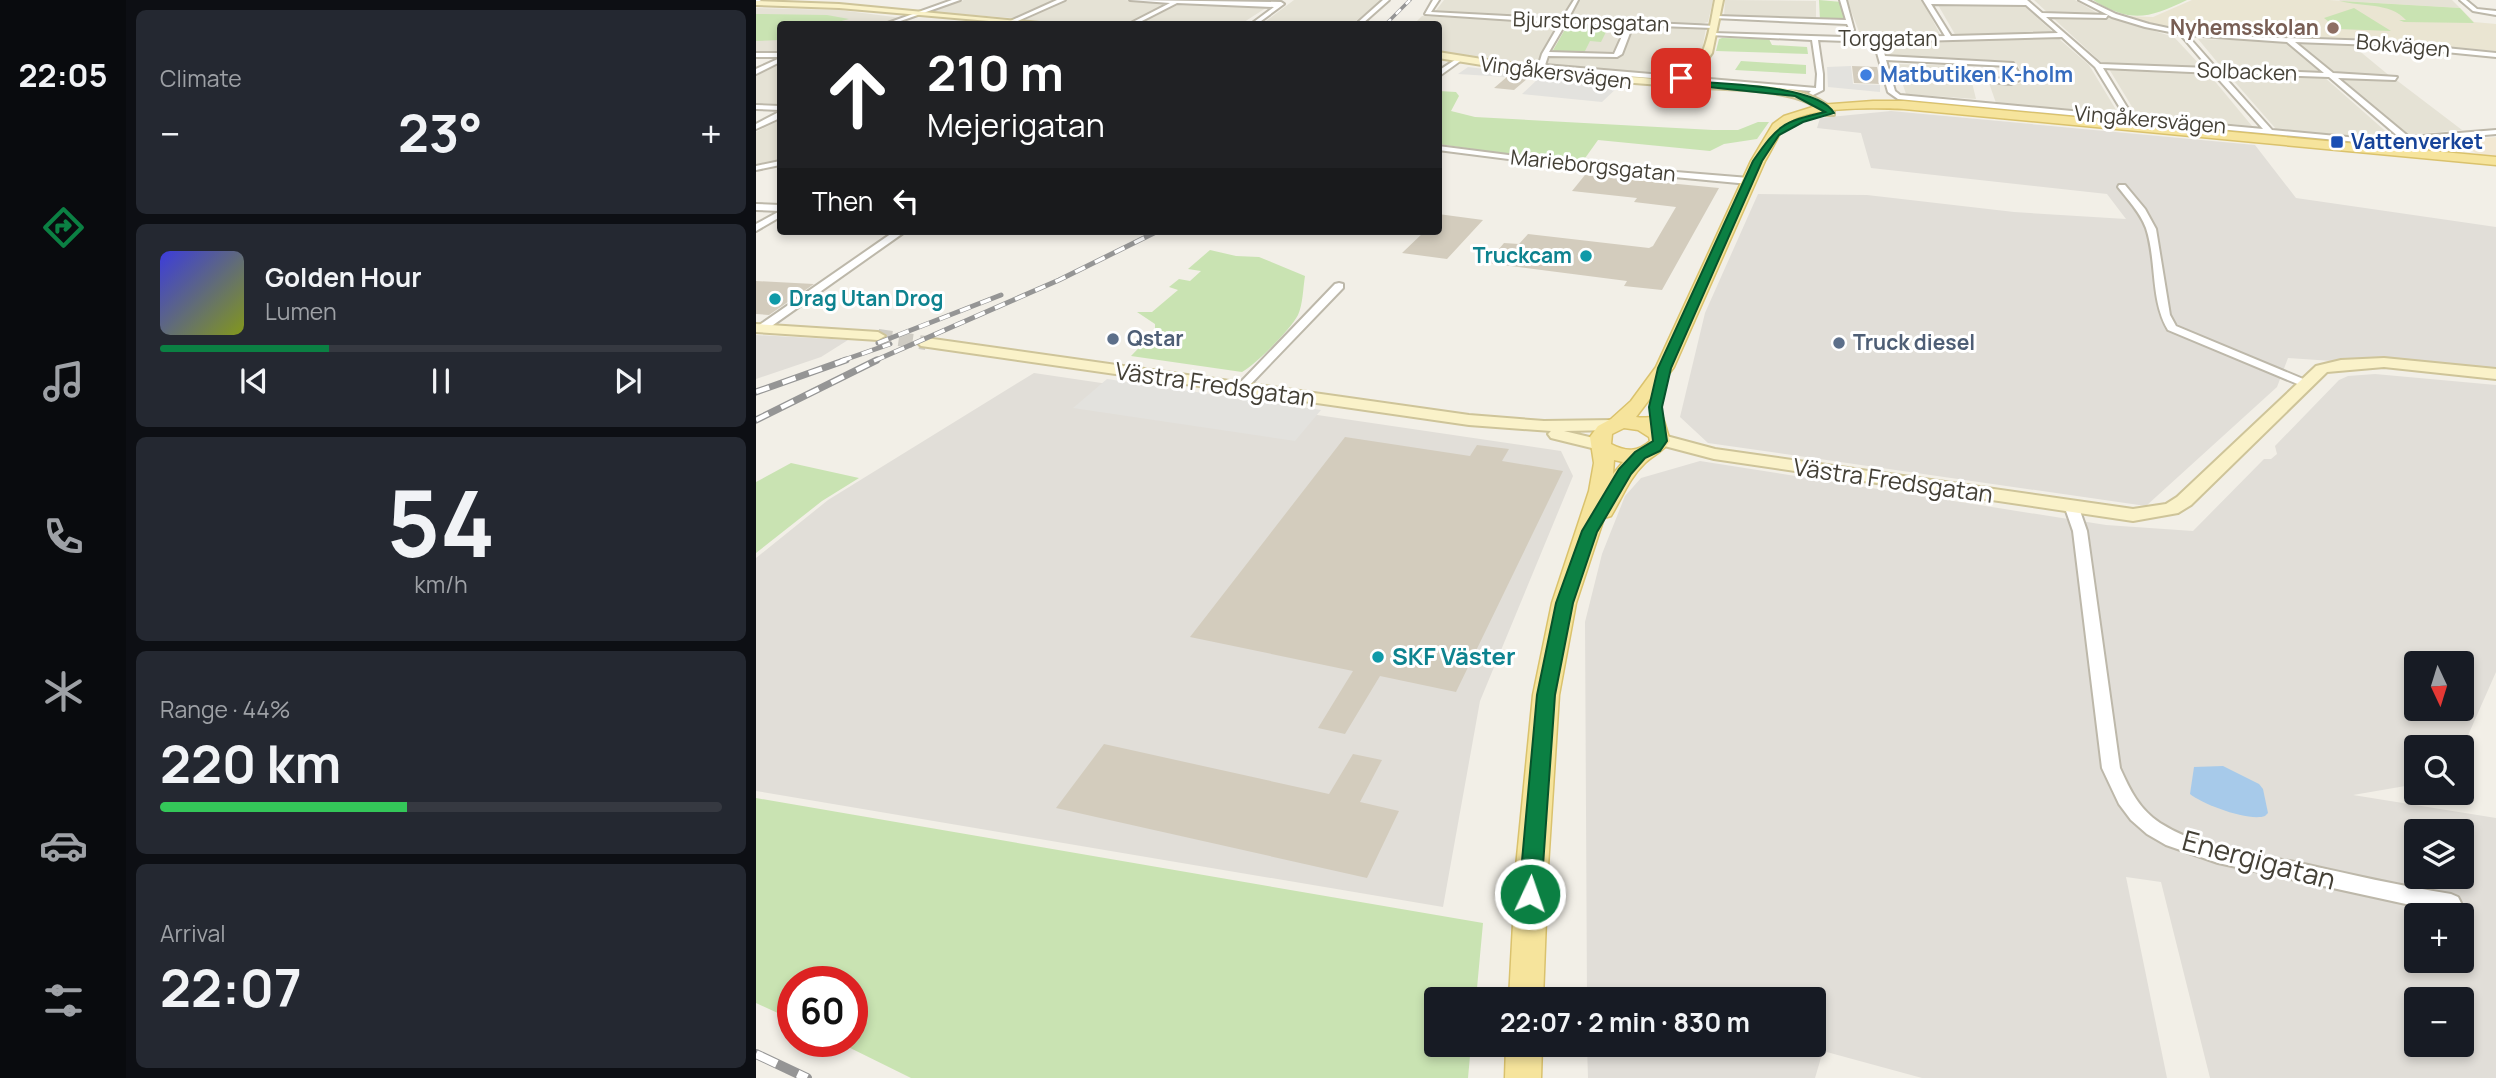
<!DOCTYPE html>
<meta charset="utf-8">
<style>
:root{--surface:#171b24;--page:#242831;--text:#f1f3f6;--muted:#9ea1a6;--line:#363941;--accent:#0b8043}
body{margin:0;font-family:Manrope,sans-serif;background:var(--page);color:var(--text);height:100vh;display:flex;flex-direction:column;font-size:26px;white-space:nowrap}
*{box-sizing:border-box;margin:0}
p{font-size:23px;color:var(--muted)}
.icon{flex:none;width:38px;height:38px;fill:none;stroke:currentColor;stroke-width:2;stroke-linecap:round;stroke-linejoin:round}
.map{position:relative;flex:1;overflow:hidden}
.drawer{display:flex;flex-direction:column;gap:10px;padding:10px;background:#0d0f14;width:630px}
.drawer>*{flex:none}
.top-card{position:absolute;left:21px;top:21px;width:665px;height:214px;border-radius:7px;box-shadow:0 4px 10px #0003;background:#202124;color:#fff;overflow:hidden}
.needle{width:46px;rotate:176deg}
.buttons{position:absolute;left:1648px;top:651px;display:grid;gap:14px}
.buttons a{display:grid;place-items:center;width:70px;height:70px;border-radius:7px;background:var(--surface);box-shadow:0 4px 10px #0003;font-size:35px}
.speed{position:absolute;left:21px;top:966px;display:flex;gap:14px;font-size:35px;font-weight:700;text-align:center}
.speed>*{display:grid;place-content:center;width:91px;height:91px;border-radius:50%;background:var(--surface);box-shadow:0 4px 10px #0003;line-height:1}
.speed .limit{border:10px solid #d22;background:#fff;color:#111}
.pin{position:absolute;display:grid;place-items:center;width:60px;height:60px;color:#fff;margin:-30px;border-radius:14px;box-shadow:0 4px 10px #0006}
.me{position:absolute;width:77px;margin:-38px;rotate:3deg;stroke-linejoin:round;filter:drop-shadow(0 0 5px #0008)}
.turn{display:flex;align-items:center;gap:24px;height:147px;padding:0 35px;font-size:32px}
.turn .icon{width:91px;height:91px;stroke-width:2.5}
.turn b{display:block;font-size:49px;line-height:60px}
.then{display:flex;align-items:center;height:66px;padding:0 35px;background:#0003;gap:14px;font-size:26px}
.big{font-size:52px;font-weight:700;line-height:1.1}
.drawer .tile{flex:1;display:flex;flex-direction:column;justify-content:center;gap:10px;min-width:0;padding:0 24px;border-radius:10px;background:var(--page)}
.drawer .dial{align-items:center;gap:0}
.dial b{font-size:91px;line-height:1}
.song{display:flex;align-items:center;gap:21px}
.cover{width:84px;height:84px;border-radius:10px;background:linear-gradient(135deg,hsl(240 70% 55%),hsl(70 70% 35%))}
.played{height:7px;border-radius:4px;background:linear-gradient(90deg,var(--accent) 30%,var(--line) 30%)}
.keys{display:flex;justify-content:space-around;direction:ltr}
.heat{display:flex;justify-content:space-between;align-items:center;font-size:38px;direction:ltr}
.charge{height:10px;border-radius:5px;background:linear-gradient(90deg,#34c759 44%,var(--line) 0)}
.trip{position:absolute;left:668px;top:987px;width:402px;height:70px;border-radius:7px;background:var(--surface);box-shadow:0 4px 10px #0003;font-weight:700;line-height:70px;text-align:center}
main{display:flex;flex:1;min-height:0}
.dock{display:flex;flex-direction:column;width:126px;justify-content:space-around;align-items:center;background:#090b0e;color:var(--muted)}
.dock .icon{width:49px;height:49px}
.dock .on{color:var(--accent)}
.dock b{font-size:32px;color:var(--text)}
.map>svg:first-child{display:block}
.residential{fill:#e5e2d5}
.commercial{fill:#f2e8d3}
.industrial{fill:#e1ded8;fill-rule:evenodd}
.education{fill:#eae5d2}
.green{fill:#c9e3b2}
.parking{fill:#e3e2de}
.water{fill:#a7caea}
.building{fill:#d3ccbd}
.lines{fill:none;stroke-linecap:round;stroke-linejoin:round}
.secondary-tunnel{stroke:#cfccc4;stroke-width:14;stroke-dasharray:14 7;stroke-linecap:butt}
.street-casing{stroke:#bdb8aa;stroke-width:4}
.secondary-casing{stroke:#cec499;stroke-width:4}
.primary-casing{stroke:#dac26d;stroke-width:3}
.street{fill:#fff;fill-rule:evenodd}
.secondary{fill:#faf2c9;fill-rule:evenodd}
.primary{fill:#f6e49c;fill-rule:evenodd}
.rail-far3-casing{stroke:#959595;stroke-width:3.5}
.rail-far2-casing{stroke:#959595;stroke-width:5}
.rail-far1-casing{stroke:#959595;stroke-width:7}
.rail-casing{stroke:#959595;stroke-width:10}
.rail-far3{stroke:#fff;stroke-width:2.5;stroke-dasharray:7;stroke-linecap:butt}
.rail-far2{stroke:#fff;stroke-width:3.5;stroke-dasharray:11;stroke-linecap:butt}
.rail-far1{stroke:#fff;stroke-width:4.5;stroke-dasharray:14;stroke-linecap:butt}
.rail{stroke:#fff;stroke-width:8;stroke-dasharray:23;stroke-linecap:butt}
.route{fill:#0b8043;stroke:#07532c;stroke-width:2}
.education-dot{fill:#8d6e63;stroke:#fff;stroke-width:2.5}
.shop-dot{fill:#3f7fe0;stroke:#fff;stroke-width:2.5}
.transit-dot{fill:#1a4fb4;stroke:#fff;stroke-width:2.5}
.culture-dot{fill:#0f9aa8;stroke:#fff;stroke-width:2.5}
.service-dot{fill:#5c6f8a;stroke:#fff;stroke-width:2.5}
.labels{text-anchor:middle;stroke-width:6;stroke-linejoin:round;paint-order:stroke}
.far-street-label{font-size:21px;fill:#444036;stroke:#fff}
.far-education-label{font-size:21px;font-weight:bold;fill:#785e54;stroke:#fff;text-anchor:end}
.far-shop-label{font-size:21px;font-weight:bold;fill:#366cbe;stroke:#fff;text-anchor:start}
.far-transit-label{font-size:21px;font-weight:bold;fill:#164399;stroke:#fff;text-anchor:start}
.far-culture-label{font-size:21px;font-weight:bold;fill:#0d838f;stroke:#fff;text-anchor:end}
.far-service-label{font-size:21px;font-weight:bold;fill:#4e5e75;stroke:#fff;text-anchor:start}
.street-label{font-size:24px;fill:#444036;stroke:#fff}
.culture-label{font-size:24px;font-weight:bold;fill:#0d838f;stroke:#fff;text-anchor:start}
.near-street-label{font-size:28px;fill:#444036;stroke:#fff}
</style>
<main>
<nav class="dock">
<b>22:05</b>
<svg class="icon on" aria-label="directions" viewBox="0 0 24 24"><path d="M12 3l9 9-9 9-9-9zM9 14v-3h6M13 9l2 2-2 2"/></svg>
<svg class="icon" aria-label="music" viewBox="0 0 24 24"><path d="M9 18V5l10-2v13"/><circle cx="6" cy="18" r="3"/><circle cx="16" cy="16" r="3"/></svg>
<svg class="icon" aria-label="phone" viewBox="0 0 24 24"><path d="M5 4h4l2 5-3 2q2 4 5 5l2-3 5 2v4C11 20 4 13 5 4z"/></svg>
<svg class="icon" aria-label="climate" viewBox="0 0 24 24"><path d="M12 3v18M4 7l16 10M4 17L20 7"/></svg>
<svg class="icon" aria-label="car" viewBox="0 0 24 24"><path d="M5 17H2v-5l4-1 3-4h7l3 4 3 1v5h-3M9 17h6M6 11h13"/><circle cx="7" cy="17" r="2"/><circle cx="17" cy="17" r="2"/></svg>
<svg class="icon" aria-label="filters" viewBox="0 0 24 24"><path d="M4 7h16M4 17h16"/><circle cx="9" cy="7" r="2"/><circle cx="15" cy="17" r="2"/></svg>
</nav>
<section class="drawer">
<div class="tile"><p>Climate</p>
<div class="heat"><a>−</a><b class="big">23°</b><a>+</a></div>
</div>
<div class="tile">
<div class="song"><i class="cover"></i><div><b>Golden Hour</b><p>Lumen</p></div></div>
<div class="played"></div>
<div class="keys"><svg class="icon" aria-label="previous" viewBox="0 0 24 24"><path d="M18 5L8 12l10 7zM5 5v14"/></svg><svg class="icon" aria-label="pause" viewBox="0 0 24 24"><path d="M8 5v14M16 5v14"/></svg><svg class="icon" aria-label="next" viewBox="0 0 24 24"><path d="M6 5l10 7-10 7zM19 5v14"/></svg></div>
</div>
<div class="tile dial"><b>54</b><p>km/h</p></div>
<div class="tile"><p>Range · 44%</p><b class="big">220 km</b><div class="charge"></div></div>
<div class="tile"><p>Arrival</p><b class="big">22:07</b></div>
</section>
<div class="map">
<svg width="1740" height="1078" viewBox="0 0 1740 1078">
<rect width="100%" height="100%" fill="#f2efe7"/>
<path class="residential" d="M208,0H303L257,18L175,12Z
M311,0H368L416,3L372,24H325L266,20Z
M538,0H626L596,24H506Z
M688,0H957L952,22L944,24L678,13Z
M969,0L1060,1V20L968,17Z
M1091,0H1166L1185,36L1105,37Z
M1278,0H1319L1343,14H1293Z
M1583,0H1696L1704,8L1584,1Z
M423,4H432L513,6L485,24H381Z
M1266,4L1298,33L1200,36L1182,5Z
M0,8L83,10L146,18L126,24H24V53H0Z
M666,16L799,23L801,26L781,64L746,62L683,51L682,24H658Z
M1297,18H1356L1418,37L1447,68L1347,64Z
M812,24L950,28L946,50L925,76L789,66Z
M1302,38L1333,65L1362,113L1240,103L1233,83L1263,84L1271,81L1261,64L1255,61L1130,56L1128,43Z
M1442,39L1529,41L1565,73L1467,69Z
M1540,42L1595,44L1635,77L1577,74Z
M24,64V104L0,103V76Z
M1140,64L1212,66L1220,99L1150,94Z
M1353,69L1452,73L1496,126L1381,115Z
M1471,73L1568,77L1635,136L1607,137L1520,129Z
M1581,77L1639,79L1706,130L1649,135Z
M24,120V160L0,165V132Z"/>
<path class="commercial" d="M1740,137V157L1723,155L1701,141Z"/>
<path class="industrial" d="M1135,111L1499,145L1540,198L1740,227V372L1532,358L1521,387L1390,506L952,443L924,417L949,313L1002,194L1111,195L1258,212L1370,219L1351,194L1115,168L1105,133L1061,128L1064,118Z
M0,335L92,340L65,357L0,379Z
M278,373L805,451L817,476L724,701L687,907L0,791V558L72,500Z
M1619,374L1740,385V672L1706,749L1661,747V784L1597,795L1740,818V1078H1454L1405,882L1370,877L1411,1078H1166L1067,1051L1059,1078H832L831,1045H1059V999H831L829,622L846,554L869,496L885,478L944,461L1350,525L1437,531L1508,459H1515L1521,454L1519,446L1583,380L1592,376ZM1661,663H1706V709H1661ZM1661,831H1706V877H1661ZM1661,915H1706V961H1661ZM1661,999H1706V1045H1661Z"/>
<path class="education" d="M1436,0H1573L1704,8L1718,22L1740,24V51L1600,39L1430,32L1370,16L1397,17Z"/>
<path class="green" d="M1063,0L1086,2L1091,20H1064Z
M1337,0H1431C1393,18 1376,24 1337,0Z
M1584,1L1704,8L1718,23L1648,22L1643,20H1650C1634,2 1605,7 1584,1Z
M1598,8L1635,31L1582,29L1568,18Z
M0,14L71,15L93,19L74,24H24V40L0,41Z
M812,24L853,26L845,42L834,41L828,53L796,52Z
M966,38L1013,39L1016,45L1051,47L1052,54L960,51L963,39Z
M985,61L1050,65V74L979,70Z
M683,91L700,92L703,96L695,111L719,117L957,130H982L1002,122H1013L1001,139L968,144L954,151L842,140L827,161L762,156L683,144Z
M454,250L480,256L503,257L549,276C547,288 547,304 542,315C534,330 500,364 486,372L375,356L399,331V324L381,312H396L422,290L413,287L423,279L434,281L445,271L432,269Z
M35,463L103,478L66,501L0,553V482Z
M0,798L727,923L720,999H681V1045H715L712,1078H155L80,1041H96V982H37V1020L0,1003Z"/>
<path class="parking" d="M1095,66L1097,84L1124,85V92L1072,87L1071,67Z
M712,67L858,84L857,86H863L846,102L766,94L782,79L702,74Z
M351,379L565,410L539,441L317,408Z"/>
<path class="water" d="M1467,766L1503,784L1507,789L1512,813L1509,816C1493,822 1446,804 1434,794L1438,767Z"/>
<path class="building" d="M1096,66L1121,67L1125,84L1098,83Z
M752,76L772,78L758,90L738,88Z
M829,175L963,188L906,290L868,286L871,281L731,263L748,243L763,244L772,234L893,248L897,246L920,207L878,202L881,198L816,191Z
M682,214L727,220L691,259L646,253L669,231H682Z
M0,281L58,284L13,315L0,314Z
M589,437L714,456L721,445L753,449L746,461L807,471L700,692L624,676L589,734L562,728L597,671L434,637Z
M348,744L573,794L597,754L626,760L604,802L643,811L611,878L300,808Z"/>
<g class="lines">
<path class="secondary-tunnel" d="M122,336L170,343"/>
<defs>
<path id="street" d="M0,0H5L0,3Z
M196,0H204L136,24H129Z
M301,0H309L257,23L252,22Z
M374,0L525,2L528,4L501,24H495L518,7L421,3L380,24H373L414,3Z
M627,0H633L606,24H600Z
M677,0H683L675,12L806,19L818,0H822L812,19L960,26L957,28L877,25L866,54L861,57L792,56L789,65L1060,88L1061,74L1056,40L954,35L957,33L1121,38L1189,36L1167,0H1271L1286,13L1352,15L1350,18L1290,17L1344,64L1453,68L1424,34L1389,27L1356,17L1323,0H1331L1360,14L1393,24L1426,31L1496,37L1619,41L1740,53V57L1619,45L1539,42L1577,73L1641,77L1639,80L1582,78L1653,137L1740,130V134L1638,143L1602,142L1142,99L1132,92L1118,42L1062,40L1067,74V90L1057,95L1053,93L1055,91L785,69L782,67L786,54L804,23L669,14ZM1175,4L1270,5L1302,33L1195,36ZM810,23L871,25L858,54L793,52ZM1431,35L1531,42L1568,73L1461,69ZM1306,37L1339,67L1369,116L1144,95L1139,91L1130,60L1253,66L1259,78L1225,79L1222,81L1255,84L1266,79L1257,63L1129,56L1125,42ZM1347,68L1457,73L1507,129L1377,117ZM1465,73L1573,77L1644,138H1602L1516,130Z
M1084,0H1090L1098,30H1094L1091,24L958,18L961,16L1090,20Z
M1704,0H1710L1721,9L1740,11V15L1717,11Z
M0,53H24V57H0Z
M24,58V62L0,74V69Z
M702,58L707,59L682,77V71Z
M0,105L24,106V110L0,109Z
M21,113H24V118L0,129V124Z
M682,146L822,164L993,178L997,181L993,184L822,168L682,150Z
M24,161V165L0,170V166Z
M1363,185H1369L1389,209L1400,229L1414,315L1420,326L1552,381V385H1544L1412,330C1394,300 1401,261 1390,228C1384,212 1372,200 1362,187Z
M0,204L24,205V211L0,210Z
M24,211V217L0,231V224Z
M139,231H150L10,330H2V326Z
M583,283L587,284V288L489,390H481V386L579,284Z
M1316,504L1323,508L1331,531L1364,768C1374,790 1383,809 1404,823C1445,849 1497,854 1543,863C1593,874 1644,886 1695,894L1702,897L1705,903L1702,909L1695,912L1659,906L1462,863L1410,845L1391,834L1375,820L1363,804L1346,768L1317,531L1309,508Z"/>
<path id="secondary" d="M959,0H967L956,53L935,82C975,85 1050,80 1078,111V115H1070C1045,86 965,90 927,87L922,89L917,86L801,77L682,58V52L801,71L924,81C951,63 953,29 959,0Z
M0,1L83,4L295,24H268L83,8L0,5Z
M0,324L122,332L129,336L122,340L0,332Z
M170,338L713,415L788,421L858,420L866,425L858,430L808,431L850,441L853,445L844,450L795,438L792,434L795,431L713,425L165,346L162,343Z
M1628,358L1740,369V379L1628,367L1571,372L1435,505L1422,513L1377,521L958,459L897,443L894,439L903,434L959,449L1377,509L1410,504L1421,497L1560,366L1585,360Z"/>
<path id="primary" d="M1117,101H1148L1740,157V165L1148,109C1123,108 1042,105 1027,128C1021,138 1015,151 1009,161L918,367L880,417C891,419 897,415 907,418L914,441C907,452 897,455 889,463C873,478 866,498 855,516L848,518L820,603L803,695L792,867L787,999H753L760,867L777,695L796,603L833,491L838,463L834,437L842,426L855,419L875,401L900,367L995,161L1017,124L1028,116L1063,105ZM868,428L882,430L893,437L894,441C882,452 870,452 855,444L856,434ZM858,460L867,462L857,474Z
M750,1045H786L785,1078H749Z"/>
</defs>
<use href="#street" class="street-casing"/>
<use href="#secondary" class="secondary-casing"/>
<use href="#primary" class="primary-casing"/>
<use href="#street" class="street"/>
<use href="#secondary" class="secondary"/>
<use href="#primary" class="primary"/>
<defs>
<path id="rail-far3" d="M630,24L654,0"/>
<path id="rail-far2" d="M122,343L245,295
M85,361L134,344
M118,361L303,280L402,231"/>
<path id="rail-far1" d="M0,392L90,360
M0,420L121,360"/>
<path id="rail" d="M0,1054L51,1078"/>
</defs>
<use href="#rail-far3" class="rail-far3-casing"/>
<use href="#rail-far2" class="rail-far2-casing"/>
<use href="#rail-far1" class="rail-far1-casing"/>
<use href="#rail" class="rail-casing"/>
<use href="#rail-far3" class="rail-far3"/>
<use href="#rail-far2" class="rail-far2"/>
<use href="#rail-far1" class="rail-far1"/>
<use href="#rail" class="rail"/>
</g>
<path class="route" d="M925,76L937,77L934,81C965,84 1063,85 1078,113L1047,122L1023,135L1006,161L915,368L906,407L911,441L904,451L889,458L875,474L841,532L817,603L799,695L785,894L782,901L774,904L767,901L763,894L781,695L800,603L826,531L863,469L879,452L897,441L893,407L902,368L997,161C1022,125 1026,122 1069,112L1039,96L923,84L925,80L921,78Z"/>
<circle class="education-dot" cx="1577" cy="28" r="7"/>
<circle class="shop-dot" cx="1110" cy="75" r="7"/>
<rect class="transit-dot" x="1574" y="135" width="14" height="14" rx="3.5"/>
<g class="culture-dot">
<circle cx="830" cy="256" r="7"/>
<circle cx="19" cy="299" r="7"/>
<circle cx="622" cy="657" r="7"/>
</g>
<g class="service-dot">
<circle cx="357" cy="339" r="7"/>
<circle cx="1083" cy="343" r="7"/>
</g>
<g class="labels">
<g class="far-street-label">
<text transform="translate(835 22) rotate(2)" y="7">Bjurstorpsgatan</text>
<text x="1132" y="46">Torggatan</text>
<text transform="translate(1647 46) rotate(5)" y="7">Bokvägen</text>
<text transform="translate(1491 72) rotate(2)" y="7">Solbacken</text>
<text transform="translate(800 73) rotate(7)" y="7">Vingåkersvägen</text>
<text transform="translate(1394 120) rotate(5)" y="7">Vingåkersvägen</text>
<text transform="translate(837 166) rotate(6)" y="7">Marieborgsgatan</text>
</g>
<g class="far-education-label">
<text x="1563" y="35">Nyhemsskolan</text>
</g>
<g class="far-shop-label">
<text x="1124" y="82">Matbutiken K-holm</text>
</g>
<g class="far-transit-label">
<text x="1595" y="149">Vattenverket</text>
</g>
<g class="far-culture-label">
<text x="816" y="263">Truckcam</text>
<text x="33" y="306" text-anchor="start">Drag Utan Drog</text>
</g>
<g class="far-service-label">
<text x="371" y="346">Qstar</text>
<text x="1097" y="350">Truck diesel</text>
</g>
<g class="street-label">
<text transform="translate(459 385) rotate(8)" y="8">Västra Fredsgatan</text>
<text transform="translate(1137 481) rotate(8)" y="8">Västra Fredsgatan</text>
</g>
<g class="culture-label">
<text x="636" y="665">SKF Väster</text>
</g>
<g class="near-street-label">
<text transform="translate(1503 860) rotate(15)" y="10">Energigatan</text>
</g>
</g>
</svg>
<div class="buttons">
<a><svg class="needle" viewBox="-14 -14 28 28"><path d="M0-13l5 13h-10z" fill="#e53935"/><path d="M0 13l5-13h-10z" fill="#9ea1a6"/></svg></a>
<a><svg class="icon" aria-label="search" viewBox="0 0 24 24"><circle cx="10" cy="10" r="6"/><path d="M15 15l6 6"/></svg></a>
<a><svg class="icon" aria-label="layers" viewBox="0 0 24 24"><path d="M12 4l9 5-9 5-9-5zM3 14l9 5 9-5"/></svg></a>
<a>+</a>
<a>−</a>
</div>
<div class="speed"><div class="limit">60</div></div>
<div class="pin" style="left:925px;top:78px;background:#d93025"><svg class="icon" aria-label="arrive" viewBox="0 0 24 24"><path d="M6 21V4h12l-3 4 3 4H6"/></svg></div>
<svg class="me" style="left:774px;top:894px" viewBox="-20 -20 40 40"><circle r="17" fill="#0b8043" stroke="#fff" stroke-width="3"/><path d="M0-11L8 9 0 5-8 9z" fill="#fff"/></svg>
<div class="trip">22:07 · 2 min · 830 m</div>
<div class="top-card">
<div class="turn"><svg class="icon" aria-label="ahead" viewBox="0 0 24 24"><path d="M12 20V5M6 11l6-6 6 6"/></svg><div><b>210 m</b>Mejerigatan</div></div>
<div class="then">Then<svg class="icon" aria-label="left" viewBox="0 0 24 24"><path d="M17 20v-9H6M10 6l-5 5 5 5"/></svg></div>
</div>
</div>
</main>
